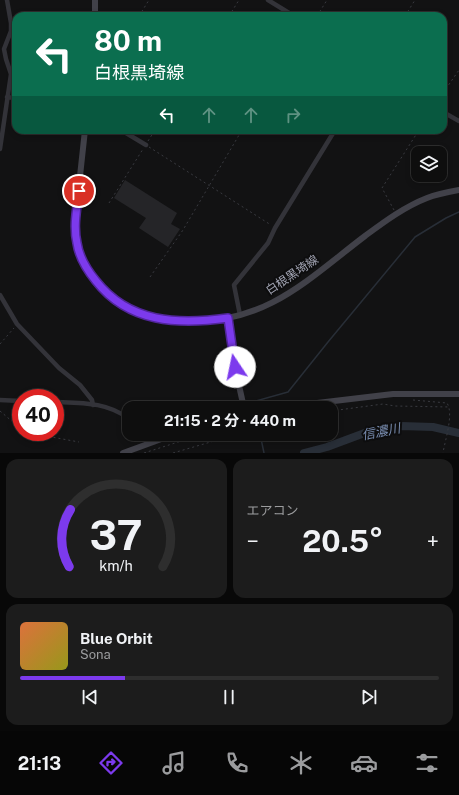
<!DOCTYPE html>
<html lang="ja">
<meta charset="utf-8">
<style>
:root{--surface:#0e0e0e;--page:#1c1c1c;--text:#f1f3f6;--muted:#9b9c9e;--line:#2e2e2e;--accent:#7c3aed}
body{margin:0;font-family:"Public Sans","Noto Sans JP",sans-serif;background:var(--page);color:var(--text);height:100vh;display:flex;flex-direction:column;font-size:15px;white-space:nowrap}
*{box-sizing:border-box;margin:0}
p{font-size:13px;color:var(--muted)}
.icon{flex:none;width:22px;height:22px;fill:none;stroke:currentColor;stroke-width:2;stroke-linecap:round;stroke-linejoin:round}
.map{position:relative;height:453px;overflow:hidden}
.side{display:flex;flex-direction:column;gap:6px;padding:6px;background:#080808;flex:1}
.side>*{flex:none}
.guide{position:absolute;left:12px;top:12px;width:435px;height:122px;border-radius:12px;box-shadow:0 2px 6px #0003,0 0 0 1px var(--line);background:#0b6e4f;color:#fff;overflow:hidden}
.buttons{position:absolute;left:411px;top:146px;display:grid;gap:8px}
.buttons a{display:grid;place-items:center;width:36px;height:36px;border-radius:8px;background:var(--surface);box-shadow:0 2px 6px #0003,0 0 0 1px var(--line);font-size:20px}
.speed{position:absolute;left:12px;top:389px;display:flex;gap:8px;font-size:20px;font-weight:700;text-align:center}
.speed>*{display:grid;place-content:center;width:52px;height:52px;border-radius:50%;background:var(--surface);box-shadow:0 2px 6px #0003,0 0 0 1px var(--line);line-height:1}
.speed .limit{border:6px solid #d22;background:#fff;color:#111}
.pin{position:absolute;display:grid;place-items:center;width:34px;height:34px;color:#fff;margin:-17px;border:2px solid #fff;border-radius:50%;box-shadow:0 1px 4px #0007}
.me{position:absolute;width:44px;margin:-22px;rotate:349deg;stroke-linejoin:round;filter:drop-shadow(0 0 3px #0008)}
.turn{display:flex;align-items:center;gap:14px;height:84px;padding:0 16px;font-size:18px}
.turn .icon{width:52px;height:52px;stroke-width:2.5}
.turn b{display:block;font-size:28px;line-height:34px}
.lanes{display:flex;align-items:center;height:38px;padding:0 16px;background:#0003;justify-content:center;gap:20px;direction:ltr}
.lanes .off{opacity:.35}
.big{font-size:30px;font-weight:700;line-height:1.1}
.side .tile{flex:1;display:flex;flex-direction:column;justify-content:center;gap:6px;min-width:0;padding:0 14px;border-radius:12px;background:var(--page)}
.side .dial{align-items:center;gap:0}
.dial svg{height:104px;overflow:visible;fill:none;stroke:var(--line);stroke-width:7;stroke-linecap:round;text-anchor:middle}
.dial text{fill:var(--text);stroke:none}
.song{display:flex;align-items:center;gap:12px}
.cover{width:48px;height:48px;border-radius:6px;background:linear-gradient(135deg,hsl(20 70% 55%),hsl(60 70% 35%))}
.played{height:4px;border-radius:2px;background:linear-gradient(90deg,var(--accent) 25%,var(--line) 25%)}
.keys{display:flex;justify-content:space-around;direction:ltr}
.heat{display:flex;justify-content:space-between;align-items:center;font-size:22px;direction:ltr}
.side .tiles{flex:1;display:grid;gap:6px;grid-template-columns:1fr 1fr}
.tile:last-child{grid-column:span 2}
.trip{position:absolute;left:122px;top:401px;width:216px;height:40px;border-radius:12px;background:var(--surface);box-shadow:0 2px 6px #0003,0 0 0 1px var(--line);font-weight:700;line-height:40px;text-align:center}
.dock{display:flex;height:64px;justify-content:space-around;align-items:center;background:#060606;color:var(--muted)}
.dock .icon{width:28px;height:28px}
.dock .selected{color:var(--accent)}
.dock b{font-size:18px;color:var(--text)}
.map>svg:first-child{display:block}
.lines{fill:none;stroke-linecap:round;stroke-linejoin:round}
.stream{stroke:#282e37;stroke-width:1.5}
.river{stroke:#282e37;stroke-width:8}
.building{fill:#252528}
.path{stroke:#393a40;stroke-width:1;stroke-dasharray:2 3;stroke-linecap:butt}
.street{stroke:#333339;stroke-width:4.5}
.secondary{stroke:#414149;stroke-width:6}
.route-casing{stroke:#51269a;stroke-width:10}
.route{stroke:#7c3aed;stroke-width:7}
.labels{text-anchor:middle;stroke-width:4;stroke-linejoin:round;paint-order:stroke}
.street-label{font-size:12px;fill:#a3a5b4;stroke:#0d0d0e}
.water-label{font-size:13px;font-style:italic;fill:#798db0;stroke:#0d0d0e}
</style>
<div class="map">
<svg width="459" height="453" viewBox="0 0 459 453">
<rect width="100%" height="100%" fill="#121213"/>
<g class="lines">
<path class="stream" d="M252,405V402L288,392L328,342L415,237L446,218L459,212
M260,434L264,453"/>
<path class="river" d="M304,453L327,447L370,431L401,426L433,427L459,433"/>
</g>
<path class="building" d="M125,180L177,213L171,224L180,229L168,247L139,228L146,218L114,198Z"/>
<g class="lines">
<path class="path" d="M139,16L149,0
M229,16L239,0
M317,16L327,0
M405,16L415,0
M443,93L459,70
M148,141L155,130
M149,147L271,225
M109,203L143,149
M394,210L382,188L419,130
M150,277L183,230L242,130
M0,344L14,328
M413,400L447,403C454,414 445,440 443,453
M0,411L21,429
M331,411L383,404L395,406L450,407
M24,432L79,442
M144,453L203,434
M173,453L238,434"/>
<path class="street" d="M268,0L294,16
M7,97L16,98
M443,112L459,121
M121,130L146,145
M0,149L11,74L6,59L4,49L11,31V23L7,0
M0,295L17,324L59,368L80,385L92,400L93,405
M240,315L234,285L268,243L275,228L335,130
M0,400L21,401
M55,402C81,403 108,402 129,419
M143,434L148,443"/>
<path class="secondary" d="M95,16V0
M85,130L75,222C74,253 90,281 115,299C137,315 162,321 189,322C268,322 307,280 365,236C384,222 404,207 427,198C437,194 448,192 459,190
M228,318L232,354L244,408
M275,408L393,394H459
M123,453L175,434"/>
</g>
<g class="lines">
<defs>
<path id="route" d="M79,191C77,208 73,226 77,243C79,257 87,270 96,281C129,323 178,325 228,318L235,367"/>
</defs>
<use href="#route" class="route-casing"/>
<use href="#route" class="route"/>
</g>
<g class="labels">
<g class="street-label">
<text transform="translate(292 275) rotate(-34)" y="4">白根黒埼線</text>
</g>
<g class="water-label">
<text transform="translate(381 431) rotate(-11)" y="5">信濃川</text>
</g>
</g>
</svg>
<div class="buttons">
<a><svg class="icon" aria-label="layers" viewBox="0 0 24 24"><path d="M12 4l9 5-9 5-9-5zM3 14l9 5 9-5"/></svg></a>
</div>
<div class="speed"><div class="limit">40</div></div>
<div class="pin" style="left:79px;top:191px;background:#d93025"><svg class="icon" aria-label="arrive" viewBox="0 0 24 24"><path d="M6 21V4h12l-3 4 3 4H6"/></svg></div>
<svg class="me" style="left:235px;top:367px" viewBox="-20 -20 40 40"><circle r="19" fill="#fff"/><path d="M0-13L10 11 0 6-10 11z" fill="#7c3aed"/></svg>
<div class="trip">21:15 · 2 分 · 440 m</div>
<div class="guide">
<div class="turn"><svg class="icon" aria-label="left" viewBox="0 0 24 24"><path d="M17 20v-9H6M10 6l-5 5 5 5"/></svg><div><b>80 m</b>白根黒埼線</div></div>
<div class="lanes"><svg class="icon" aria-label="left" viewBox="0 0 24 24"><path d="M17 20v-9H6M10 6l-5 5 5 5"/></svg><svg class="icon off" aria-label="ahead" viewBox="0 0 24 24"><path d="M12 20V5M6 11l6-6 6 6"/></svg><svg class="icon off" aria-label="ahead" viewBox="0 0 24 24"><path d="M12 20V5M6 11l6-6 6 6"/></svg><svg class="icon off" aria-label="right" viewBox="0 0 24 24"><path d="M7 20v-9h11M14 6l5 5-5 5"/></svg></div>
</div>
</div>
<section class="side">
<div class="tiles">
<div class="tile dial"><svg viewBox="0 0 100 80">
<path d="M14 69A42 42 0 1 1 86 69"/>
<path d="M14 69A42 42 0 0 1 15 25" stroke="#7c3aed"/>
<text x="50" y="56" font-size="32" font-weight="700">37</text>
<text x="50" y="72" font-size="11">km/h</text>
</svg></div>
<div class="tile"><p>エアコン</p>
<div class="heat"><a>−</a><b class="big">20.5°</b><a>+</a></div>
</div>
<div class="tile">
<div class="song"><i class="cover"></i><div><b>Blue Orbit</b><p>Sona</p></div></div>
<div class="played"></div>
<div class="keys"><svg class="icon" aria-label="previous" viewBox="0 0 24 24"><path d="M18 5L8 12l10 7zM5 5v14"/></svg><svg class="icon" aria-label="pause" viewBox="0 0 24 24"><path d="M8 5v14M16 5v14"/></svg><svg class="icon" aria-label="next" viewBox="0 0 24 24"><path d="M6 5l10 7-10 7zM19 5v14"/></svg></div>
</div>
</div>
</section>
<nav class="dock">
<b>21:13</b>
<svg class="icon selected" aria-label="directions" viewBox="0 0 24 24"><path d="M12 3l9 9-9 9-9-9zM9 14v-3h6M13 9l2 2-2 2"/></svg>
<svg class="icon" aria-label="music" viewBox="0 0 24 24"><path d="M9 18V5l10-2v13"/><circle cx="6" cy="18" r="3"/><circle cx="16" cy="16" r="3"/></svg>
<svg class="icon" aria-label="phone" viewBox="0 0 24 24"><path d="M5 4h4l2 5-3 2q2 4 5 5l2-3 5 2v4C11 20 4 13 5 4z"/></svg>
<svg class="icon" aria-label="climate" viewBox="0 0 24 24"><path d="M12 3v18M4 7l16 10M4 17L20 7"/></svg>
<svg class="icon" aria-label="car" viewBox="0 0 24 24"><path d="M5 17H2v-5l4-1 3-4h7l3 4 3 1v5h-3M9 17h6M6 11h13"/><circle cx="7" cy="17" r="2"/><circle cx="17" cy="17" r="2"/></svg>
<svg class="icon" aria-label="filters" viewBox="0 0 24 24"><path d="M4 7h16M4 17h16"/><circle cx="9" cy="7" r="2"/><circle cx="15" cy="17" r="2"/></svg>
</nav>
